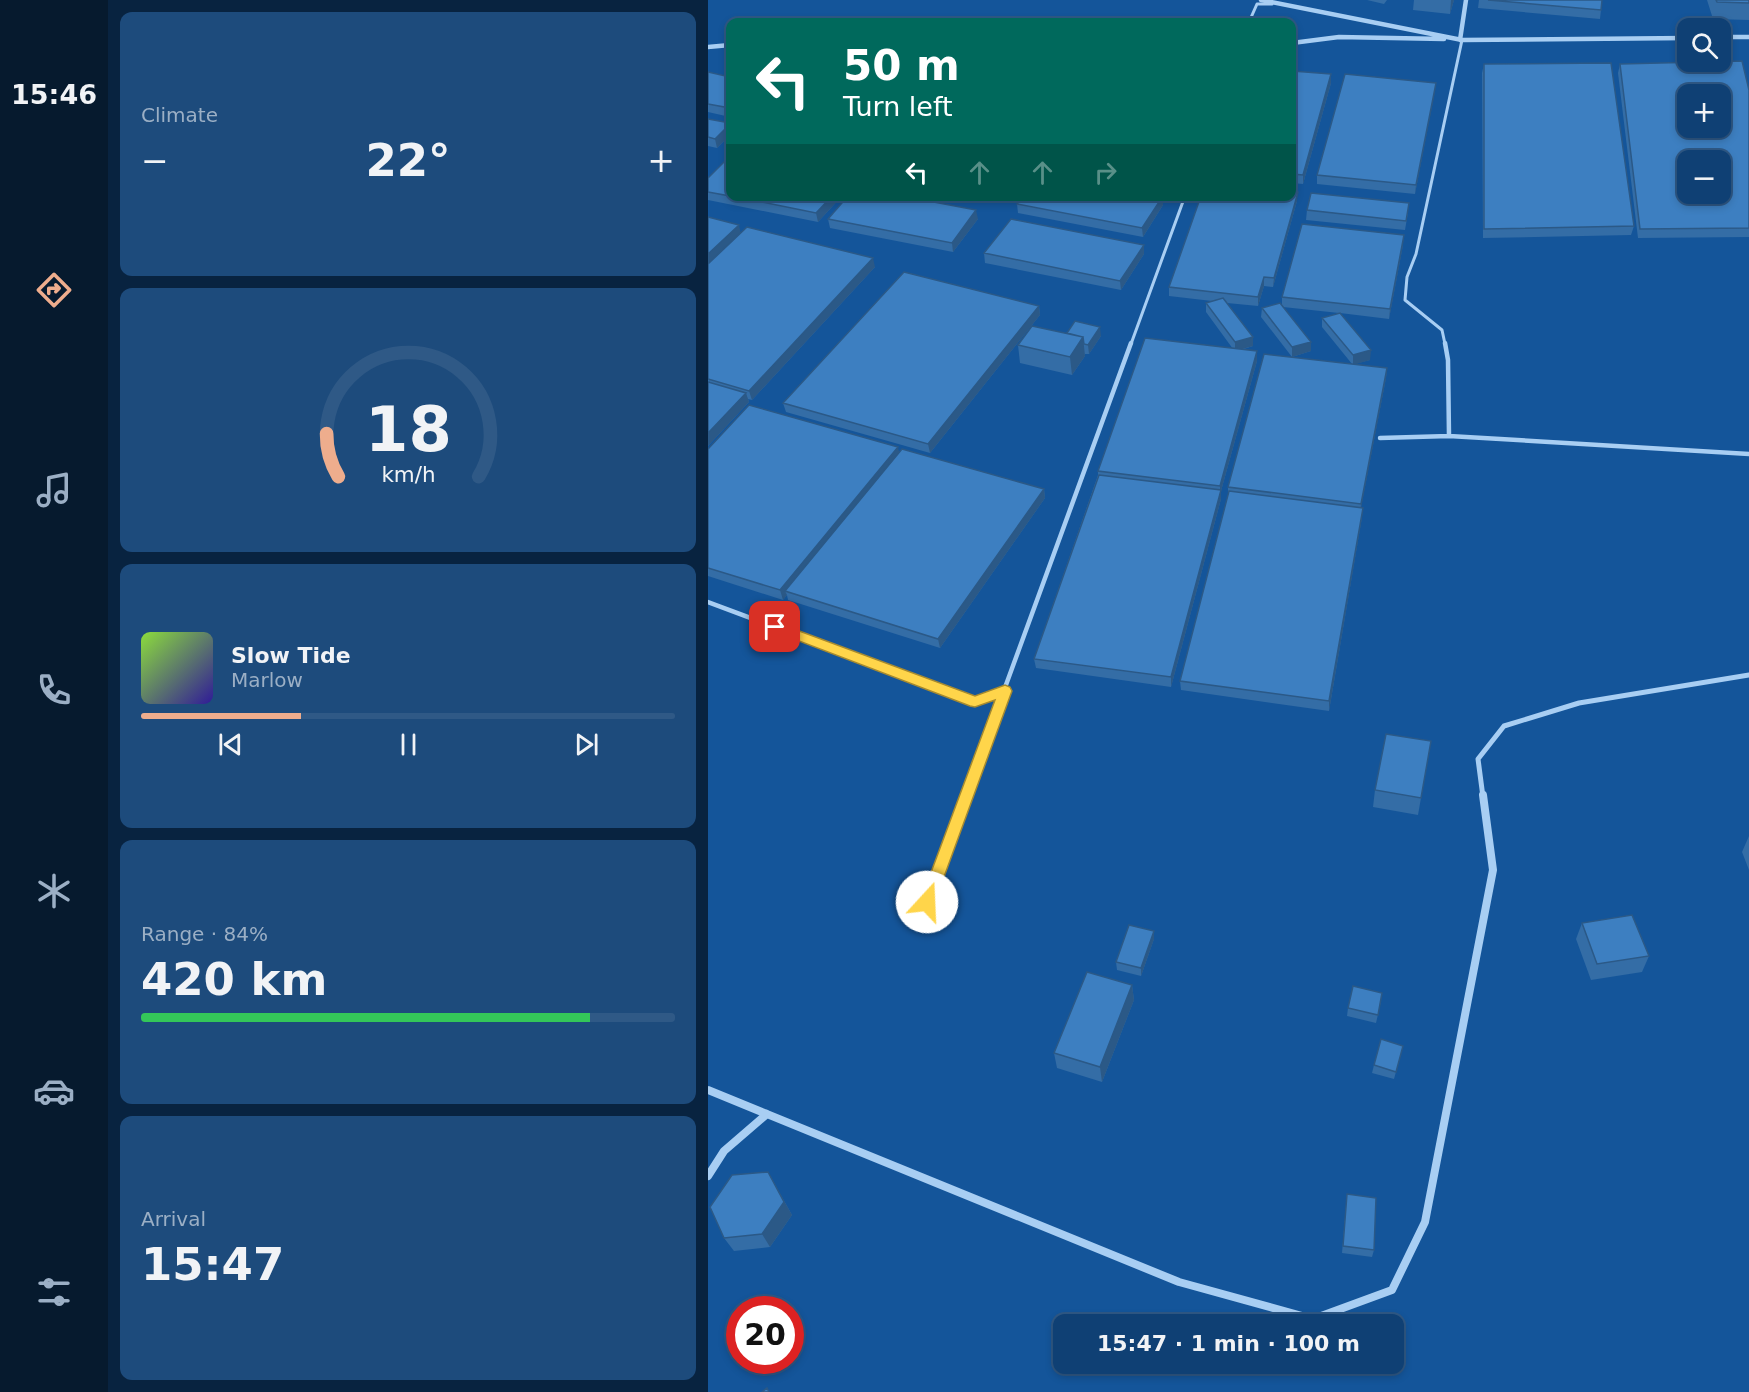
<!DOCTYPE html>
<meta charset="utf-8">
<style>
:root{--surface:#0f4074;--page:#1d4b7c;--text:#f1f3f6;--muted:#9bafc5;--line:#2f5986;--accent:#eead8d}
body{margin:0;font-family:"DejaVu Sans",sans-serif;background:var(--page);color:var(--text);height:100vh;display:flex;flex-direction:column;font-size:22px;white-space:nowrap}
*{box-sizing:border-box;margin:0}
p{font-size:20px;color:var(--muted)}
.icon{flex:none;width:33px;height:33px;fill:none;stroke:currentColor;stroke-width:2;stroke-linecap:round;stroke-linejoin:round}
.map{position:relative;flex:1;overflow:hidden}
.side{display:flex;flex-direction:column;gap:12px;padding:12px;background:#082340;width:600px}
.side>*{flex:none}
.hud{position:absolute;left:18px;top:18px;width:570px;height:183px;border-radius:12px;box-shadow:0 3px 9px #0003,0 0 0 2px var(--line);background:#00695c;color:#fff;overflow:hidden}
.fabs{position:absolute;left:969px;top:18px;display:grid;gap:12px}
.fabs a{display:grid;place-items:center;width:54px;height:54px;border-radius:12px;background:var(--surface);box-shadow:0 3px 9px #0003,0 0 0 2px var(--line);font-size:30px}
.speed{position:absolute;left:18px;top:1296px;display:flex;gap:12px;font-size:30px;font-weight:700;text-align:center}
.speed>*{display:grid;place-content:center;width:78px;height:78px;border-radius:50%;background:var(--surface);box-shadow:0 3px 9px #0003,0 0 0 2px var(--line);line-height:1}
.speed .limit{border:9px solid #d22;background:#fff;color:#111}
.pin{position:absolute;display:grid;place-items:center;width:51px;height:51px;color:#fff;margin:-26px;border-radius:12px;box-shadow:0 3px 9px #0006}
.me{position:absolute;width:66px;margin:-33px;rotate:20deg;stroke-linejoin:round;filter:drop-shadow(0 0 4px #0008)}
.turn{display:flex;align-items:center;gap:21px;height:126px;padding:0 18px;font-size:27px}
.turn .icon{width:78px;height:78px;stroke-width:2.5}
.turn b{display:block;font-size:42px;line-height:51px}
.lanes{display:flex;align-items:center;height:57px;padding:0 18px;background:#0003;justify-content:center;gap:30px;direction:ltr}
.lanes .off{opacity:.35}
.big{font-size:45px;font-weight:700;line-height:1.1}
.side .tile{flex:1;display:flex;flex-direction:column;justify-content:center;gap:9px;min-width:0;padding:0 21px;border-radius:12px;background:var(--page)}
.side .dial{align-items:center;gap:0}
.dial svg{height:156px;overflow:visible;fill:none;stroke:var(--line);stroke-width:7;stroke-linecap:round;text-anchor:middle}
.dial text{fill:var(--text);stroke:none}
.song{display:flex;align-items:center;gap:18px}
.cover{width:72px;height:72px;border-radius:9px;background:linear-gradient(135deg,hsl(90 70% 55%),hsl(250 70% 35%))}
.played{height:6px;border-radius:3px;background:linear-gradient(90deg,var(--accent) 30%,var(--line) 30%)}
.keys{display:flex;justify-content:space-around;direction:ltr}
.heat{display:flex;justify-content:space-between;align-items:center;font-size:33px;direction:ltr}
.charge{height:9px;border-radius:4px;background:linear-gradient(90deg,#34c759 84%,var(--line) 0)}
.trip{position:absolute;left:345px;top:1314px;width:351px;height:60px;border-radius:12px;background:var(--surface);box-shadow:0 3px 9px #0003,0 0 0 2px var(--line);font-weight:700;line-height:60px;text-align:center}
main{display:flex;flex:1;min-height:0}
.tabs{display:flex;flex-direction:column;width:108px;justify-content:space-around;align-items:center;background:#061a2e;color:var(--muted)}
.tabs .icon{width:42px;height:42px}
.tabs .active{color:var(--accent)}
.tabs b{font-size:27px;color:var(--text)}
.map>svg:first-child{display:block}
.lines{fill:none;stroke-linecap:round;stroke-linejoin:round}
.lane-far2{stroke:#a8cef3;stroke-width:3}
.lane-far1{stroke:#a8cef3;stroke-width:4.5}
.lane{stroke:#a8cef3;stroke-width:5}
.street-far2{stroke:#a8cef3;stroke-width:4.5}
.street-far1{stroke:#a8cef3;stroke-width:5}
.street{stroke:#a8cef3;stroke-width:8}
.wall{fill:#346da6}
.shaded-wall{fill:#2b5987}
.building{fill:#3d7fc1;stroke:#2b5987;stroke-width:1.5;fill-rule:evenodd}
.route{fill:#ffd54a;stroke:#a68a30;stroke-width:1.5}
</style>
<main>
<nav class="tabs">
<b>15:46</b>
<svg class="icon active" aria-label="directions" viewBox="0 0 24 24"><path d="M12 3l9 9-9 9-9-9zM9 14v-3h6M13 9l2 2-2 2"/></svg>
<svg class="icon" aria-label="music" viewBox="0 0 24 24"><path d="M9 18V5l10-2v13"/><circle cx="6" cy="18" r="3"/><circle cx="16" cy="16" r="3"/></svg>
<svg class="icon" aria-label="phone" viewBox="0 0 24 24"><path d="M5 4h4l2 5-3 2q2 4 5 5l2-3 5 2v4C11 20 4 13 5 4z"/></svg>
<svg class="icon" aria-label="climate" viewBox="0 0 24 24"><path d="M12 3v18M4 7l16 10M4 17L20 7"/></svg>
<svg class="icon" aria-label="car" viewBox="0 0 24 24"><path d="M5 17H2v-5l4-1 3-4h7l3 4 3 1v5h-3M9 17h6M6 11h13"/><circle cx="7" cy="17" r="2"/><circle cx="17" cy="17" r="2"/></svg>
<svg class="icon" aria-label="filters" viewBox="0 0 24 24"><path d="M4 7h16M4 17h16"/><circle cx="9" cy="7" r="2"/><circle cx="15" cy="17" r="2"/></svg>
</nav>
<section class="side">
<div class="tile"><p>Climate</p>
<div class="heat"><a>−</a><b class="big">22°</b><a>+</a></div>
</div>
<div class="tile dial"><svg viewBox="0 0 100 80">
<path d="M14 69A42 42 0 1 1 86 69"/>
<path d="M14 69A42 42 0 0 1 8 47" stroke="#eead8d"/>
<text x="50" y="56" font-size="32" font-weight="700">18</text>
<text x="50" y="72" font-size="11">km/h</text>
</svg></div>
<div class="tile">
<div class="song"><i class="cover"></i><div><b>Slow Tide</b><p>Marlow</p></div></div>
<div class="played"></div>
<div class="keys"><svg class="icon" aria-label="previous" viewBox="0 0 24 24"><path d="M18 5L8 12l10 7zM5 5v14"/></svg><svg class="icon" aria-label="pause" viewBox="0 0 24 24"><path d="M8 5v14M16 5v14"/></svg><svg class="icon" aria-label="next" viewBox="0 0 24 24"><path d="M6 5l10 7-10 7zM19 5v14"/></svg></div>
</div>
<div class="tile"><p>Range · 84%</p><b class="big">420 km</b><div class="charge"></div></div>
<div class="tile"><p>Arrival</p><b class="big">15:47</b></div>
</section>
<div class="map">
<svg width="1041" height="1392" viewBox="0 0 1041 1392">
<rect width="100%" height="100%" fill="#14559a"/>
<g class="lines">
<path class="lane-far2" d="M541,22L549,4H564
M423,344L477,196
M737,344L734,330L697,300L699,277L708,254L754,40"/>
<path class="lane-far1" d="M737,343L740,360L741,436
M672,438L741,436L1041,454
M0,602L267,702L297,691
M257,797L423,343"/>
<path class="lane" d="M211,923L258,795"/>
<path class="street-far2" d="M553,0L754,40L980,38
M1012,37H1041
M752,40L758,0
M584,43L631,37L736,39
M0,47L22,45"/>
<path class="street-far1" d="M775,797L770,759L796,726L871,703L1041,675"/>
<path class="street" d="M0,1090L471,1282L605,1319L684,1290L717,1222L785,870L775,795
M0,1176L16,1151L59,1114"/>
</g>
<path class="wall" d="M659,0H679L676,4Z
M706,0H746L742,14L705,10Z
M771,0H894L892,19L770,8Z
M999,0H1041V20L1005,19Z
M776,64L926,226L923,235L775,238L774,73Z
M912,64L1041,90V237L930,238L910,73Z
M584,71L623,74V83L595,184L584,183Z
M0,72L22,77V117L0,112Z
M728,83L707,194L609,184V175Z
M0,119L22,123V135L9,148L0,146Z
M0,178L22,196H134L110,222L0,200Z
M248,196H282L278,202Z
M455,196V205L435,237L310,213L309,204Z
M589,201L565,287L556,286L550,306L519,303L545,337V346L533,350L549,361L513,491V499L463,687L328,668L326,659L390,475V471L525,349L498,312V303L504,301L461,296V287Z
M599,210L700,212L697,230L598,220Z
M0,217L33,233L167,267L44,400L40,399L41,402L0,446Z
M120,219H270L245,252L122,228Z
M436,245V254L413,290L277,263L276,253Z
M695,245L681,319L632,313L662,360L646,364L679,368L678,378L653,507L654,517L621,711L473,690L472,681L520,496V487L644,364L614,327V318L631,313L575,307L603,351L584,357L553,317L554,308L574,305V297Z
M331,306L332,315L222,453L78,412L75,403Z
M359,333L393,336L381,354H377V356L364,375L312,363L310,345Z
M0,449L191,452L336,489L337,498L232,648L80,600L79,595L75,600L0,576Z
M723,741L710,815L665,807L667,790Z
M1041,836V870L1034,852Z
M874,923L941,956L934,972L883,980L868,939Z
M446,939L433,976L409,970L408,962Z
M424,985L426,1000L394,1082L349,1068L346,1053Z
M673,1001L668,1023L639,1016L640,1008Z
M695,1046L686,1079L664,1073L666,1065Z
M60,1172L84,1215L62,1247L26,1251L16,1238Z
M639,1194L666,1250L664,1257L634,1253Z"/>
<path class="shaded-wall" d="M743,0H746L742,14Z
M623,74V83L595,184V175Z
M728,83L727,92L707,194L708,185Z
M22,124V135L9,148L7,139Z
M590,192L589,201L565,287L566,278Z
M124,196H134L110,222L108,213Z
M277,196H282L278,202Z
M455,196V205L435,237L434,228Z
M268,210L270,219L245,252L244,243Z
M31,225L33,234L0,265V254Z
M696,235L695,245L681,319L682,309Z
M436,245V254L413,290L412,281Z
M165,258L167,267L44,400L41,391Z
M556,277V286L550,306V297Z
M331,306L332,315L222,453L220,444Z
M392,327L393,336L381,354L380,345Z
M375,337L377,356L364,375L362,357Z
M545,337V346L527,351V342Z
M603,342V351L584,357V347Z
M663,350L662,360L645,365V355Z
M549,351V361L513,491V499L463,687V677L512,494V486Z
M679,368L678,378L652,514L653,504Z
M38,393L41,402L0,446V433Z
M190,447L192,456L77,591L79,595L75,600L72,590Z
M336,489L337,498L232,648L230,639Z
M655,508L654,517L621,711V701Z
M446,931V939L433,976V968Z
M424,985L426,1000L394,1082L392,1067Z
M60,1172L84,1215L62,1247L54,1234Z"/>
<path class="building" d="M780,0H894L893,10Z
M1008,0H1041V3L1009,2Z
M1034,61L1041,90V228L932,229L912,64ZM980,94H1012V128H980ZM980,160H1012V194H980Z
M903,63L926,226L776,229V64Z
M584,71L623,74L595,175L584,174Z
M0,72L22,77V108L0,104Z
M637,74L728,83L708,185L609,175Z
M0,119L22,123V124L7,139L0,137Z
M22,156V196L0,192V178Z
M584,191L590,192L566,278L556,277L550,297L461,287L493,196H584Z
M603,193L701,203L698,221L599,210Z
M24,196H124L108,213Z
M140,196H194L268,210L244,243L120,219Z
M315,196H455L434,228L309,204Z
M0,217L31,225L0,254Z
M303,219L436,245L412,281L276,253Z
M594,224L696,235L682,309L574,297Z
M39,227L165,258L41,391L0,379V264Z
M196,272L331,306L220,444L75,403Z
M515,298L545,337L527,342L498,303Z
M572,303L603,342L584,347L554,308Z
M632,313L663,350L645,355L614,318Z
M367,321L392,327L380,345L376,344L375,337L359,333Z
M324,326L375,337L362,357L310,345Z
M437,338L549,351L512,486L390,471Z
M556,354L679,368L653,504L520,487Z
M0,382L38,393L0,433Z
M41,405L190,447L72,590L0,568V449Z
M194,449L336,489L230,639L77,591Z
M391,475L513,490L463,677L326,659Z
M521,491L655,508L621,701L472,681Z
M678,734L723,741L713,798L667,790Z
M924,915L941,956L889,964L874,923Z
M421,925L446,931L433,968L408,962Z
M379,972L424,985L392,1067L346,1053Z
M645,986L674,993L670,1015L640,1008Z
M673,1039L695,1046L688,1072L666,1065Z
M60,1172L76,1202L54,1234L16,1238L2,1207L24,1175Z
M639,1194L668,1198L666,1250L635,1246Z
M59,1388L61,1392H54Z"/>
<path class="route" d="M67,622L267,696L297,685L302,687L304,691L225,907H214L212,902L287,700L267,707L262,706L62,630L60,627Z"/>
</svg>
<div class="fabs">
<a><svg class="icon" aria-label="search" viewBox="0 0 24 24"><circle cx="10" cy="10" r="6"/><path d="M15 15l6 6"/></svg></a>
<a>+</a>
<a>−</a>
</div>
<div class="speed"><div class="limit">20</div></div>
<div class="pin" style="left:67px;top:627px;background:#d93025"><svg class="icon" aria-label="arrive" viewBox="0 0 24 24"><path d="M6 21V4h12l-3 4 3 4H6"/></svg></div>
<svg class="me" style="left:219px;top:902px" viewBox="-20 -20 40 40"><circle r="19" fill="#fff"/><path d="M0-13L10 11 0 6-10 11z" fill="#ffd54a"/></svg>
<div class="trip">15:47 · 1 min · 100 m</div>
<div class="hud">
<div class="turn"><svg class="icon" aria-label="left" viewBox="0 0 24 24"><path d="M17 20v-9H6M10 6l-5 5 5 5"/></svg><div><b>50 m</b>Turn left</div></div>
<div class="lanes"><svg class="icon" aria-label="left" viewBox="0 0 24 24"><path d="M17 20v-9H6M10 6l-5 5 5 5"/></svg><svg class="icon off" aria-label="ahead" viewBox="0 0 24 24"><path d="M12 20V5M6 11l6-6 6 6"/></svg><svg class="icon off" aria-label="ahead" viewBox="0 0 24 24"><path d="M12 20V5M6 11l6-6 6 6"/></svg><svg class="icon off" aria-label="right" viewBox="0 0 24 24"><path d="M7 20v-9h11M14 6l5 5-5 5"/></svg></div>
</div>
</div>
</main>
